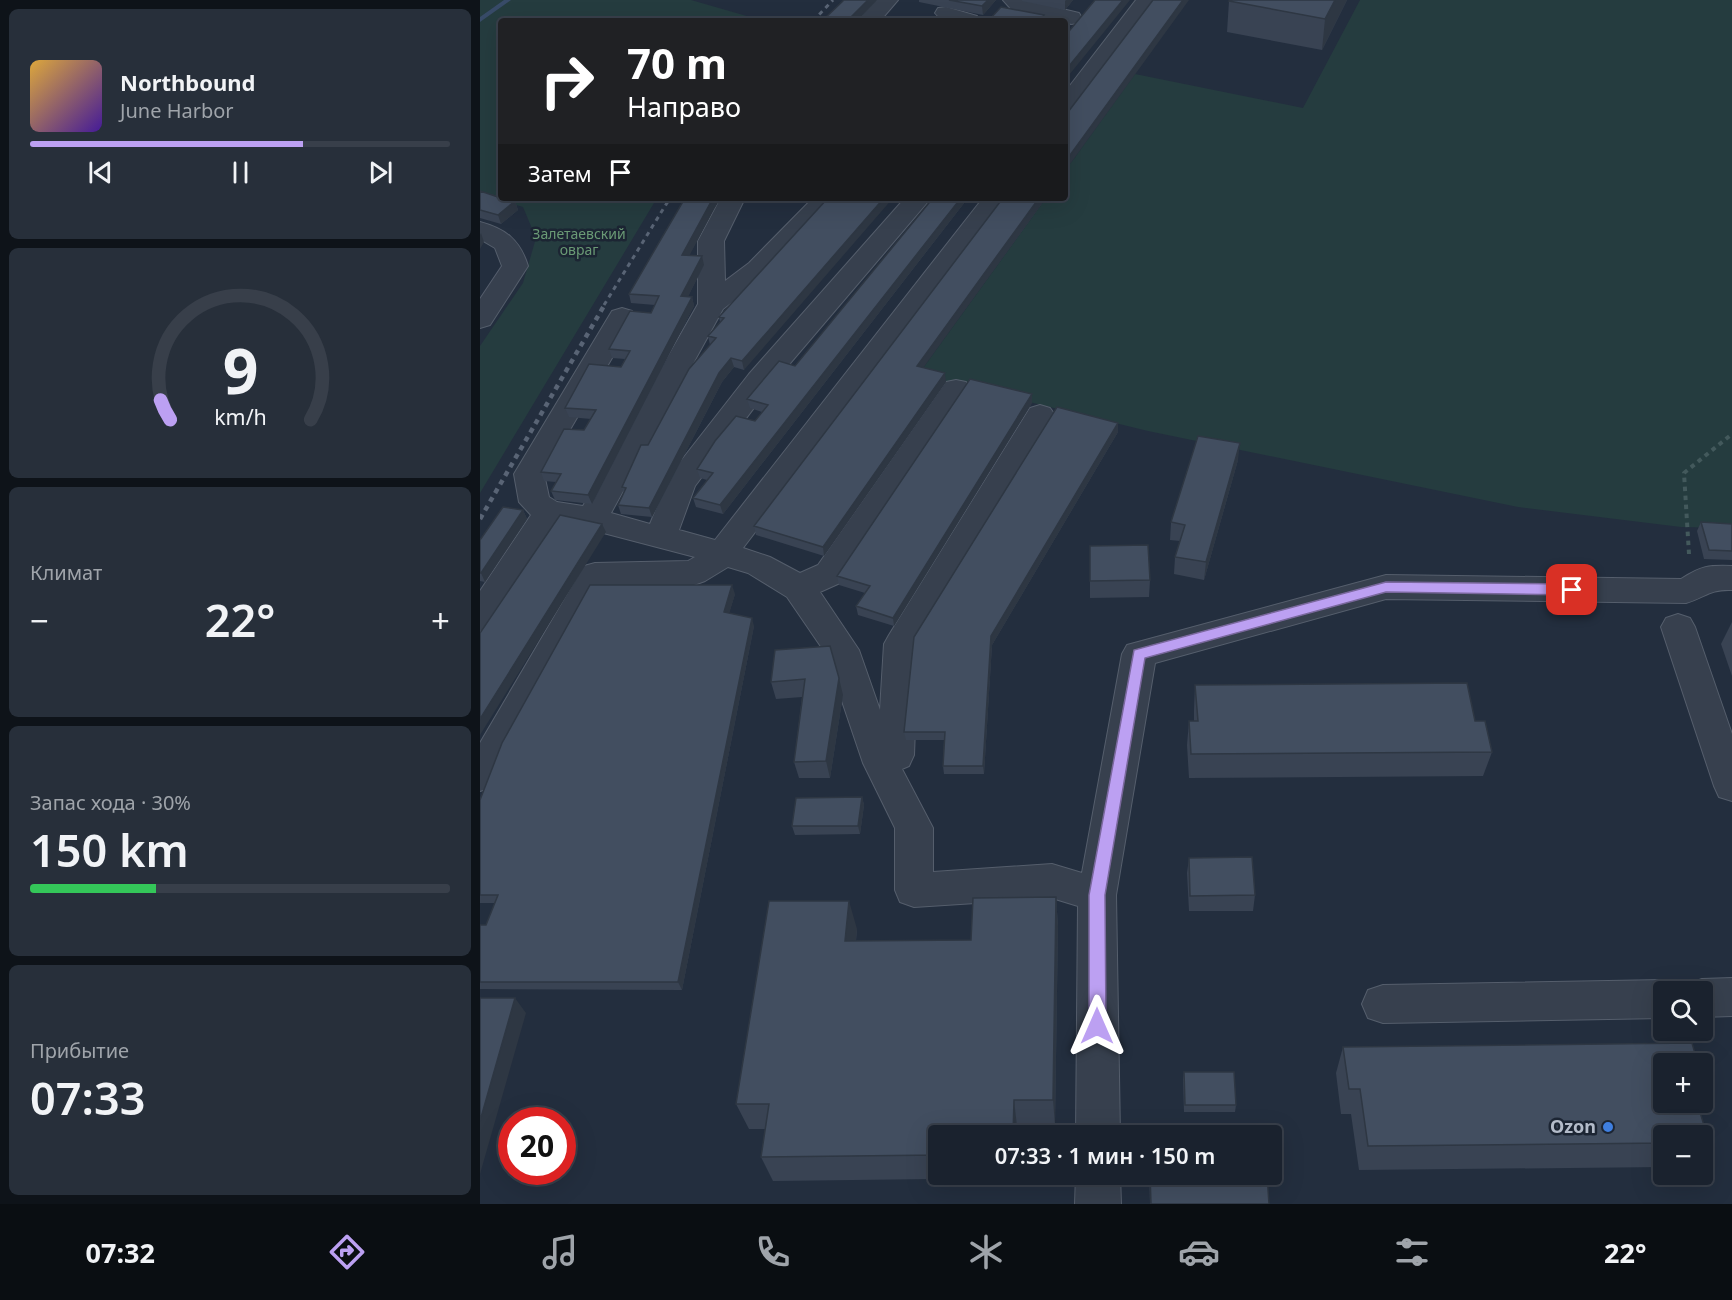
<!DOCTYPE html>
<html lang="ru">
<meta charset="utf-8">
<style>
:root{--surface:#1a222e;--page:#272f3a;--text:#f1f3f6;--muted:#9fa4aa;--line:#383f4a;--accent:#bca0f2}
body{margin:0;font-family:"Noto Sans",sans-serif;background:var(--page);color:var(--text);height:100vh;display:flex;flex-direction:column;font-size:22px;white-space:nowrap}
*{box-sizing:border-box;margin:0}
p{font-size:20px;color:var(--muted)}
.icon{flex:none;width:33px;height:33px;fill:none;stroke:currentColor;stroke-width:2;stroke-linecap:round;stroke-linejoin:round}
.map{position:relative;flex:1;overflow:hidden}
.panel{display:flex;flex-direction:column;gap:9px;padding:9px;background:#0e1319;width:480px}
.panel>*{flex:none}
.hud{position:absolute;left:18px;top:18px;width:570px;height:183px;border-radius:6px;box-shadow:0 6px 24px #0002,0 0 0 2px var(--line);background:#202124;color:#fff;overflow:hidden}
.fabs{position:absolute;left:1173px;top:981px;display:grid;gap:12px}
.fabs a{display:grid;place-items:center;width:60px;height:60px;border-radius:6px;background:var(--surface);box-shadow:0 6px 24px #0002,0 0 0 2px var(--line);font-size:30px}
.speed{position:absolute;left:18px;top:1107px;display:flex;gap:12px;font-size:30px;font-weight:700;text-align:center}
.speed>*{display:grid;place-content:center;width:78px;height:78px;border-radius:50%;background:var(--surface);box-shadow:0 6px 24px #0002,0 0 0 2px var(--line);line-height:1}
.speed .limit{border:9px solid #d22;background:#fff;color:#111}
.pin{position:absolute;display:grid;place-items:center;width:51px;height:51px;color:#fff;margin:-26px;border-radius:12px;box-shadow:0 3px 9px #0006}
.me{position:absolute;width:66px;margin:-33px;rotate:0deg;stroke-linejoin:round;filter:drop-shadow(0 0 4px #0008)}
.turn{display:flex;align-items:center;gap:21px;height:126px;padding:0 30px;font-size:27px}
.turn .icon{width:78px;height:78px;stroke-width:2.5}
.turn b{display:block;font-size:42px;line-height:51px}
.then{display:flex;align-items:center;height:57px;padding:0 30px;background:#0003;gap:12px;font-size:22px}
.big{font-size:45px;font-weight:600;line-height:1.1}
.panel .widget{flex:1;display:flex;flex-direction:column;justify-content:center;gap:9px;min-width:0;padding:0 21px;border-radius:9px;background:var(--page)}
.panel .dial{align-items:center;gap:0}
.dial svg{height:156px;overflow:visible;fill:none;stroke:var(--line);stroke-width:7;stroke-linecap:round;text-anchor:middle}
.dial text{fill:var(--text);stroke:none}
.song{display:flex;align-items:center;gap:18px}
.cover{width:72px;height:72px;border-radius:9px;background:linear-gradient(135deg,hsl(40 70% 55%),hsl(260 70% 35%))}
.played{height:6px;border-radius:3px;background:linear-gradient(90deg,var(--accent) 65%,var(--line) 65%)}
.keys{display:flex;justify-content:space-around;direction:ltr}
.heat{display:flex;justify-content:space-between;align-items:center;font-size:33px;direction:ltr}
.charge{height:9px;border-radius:4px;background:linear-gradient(90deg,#34c759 30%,var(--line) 0)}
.trip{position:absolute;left:448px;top:1125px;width:354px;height:60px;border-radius:6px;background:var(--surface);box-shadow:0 6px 24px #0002,0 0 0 2px var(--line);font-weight:600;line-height:60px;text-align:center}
.menu{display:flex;height:96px;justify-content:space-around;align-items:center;background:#0a0e12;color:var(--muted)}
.menu .icon{width:42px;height:42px}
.menu .selected{color:var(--accent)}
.menu b{font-size:27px;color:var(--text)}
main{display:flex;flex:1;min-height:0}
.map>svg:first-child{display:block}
.green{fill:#253c3f}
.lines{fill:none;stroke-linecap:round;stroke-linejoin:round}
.stream{fill:#384b68;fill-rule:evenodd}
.minor-casing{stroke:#555e6c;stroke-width:2}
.path{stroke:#43595c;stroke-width:4;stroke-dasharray:4.5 4.5;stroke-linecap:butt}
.minor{fill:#37404e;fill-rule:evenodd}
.rail-far1{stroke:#596475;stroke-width:3;stroke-dasharray:4.5 4.5;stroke-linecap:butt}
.rail{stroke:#596475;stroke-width:4.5;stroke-dasharray:5 5;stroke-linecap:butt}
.wall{fill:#394353}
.shaded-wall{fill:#2e3743}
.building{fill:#424e60;stroke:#2e3743;stroke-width:1.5}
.route{fill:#bca0f2;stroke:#7a689d;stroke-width:1.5}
.shop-dot{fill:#3f7fe0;stroke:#1c2533;stroke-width:2}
.labels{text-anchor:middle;stroke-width:5;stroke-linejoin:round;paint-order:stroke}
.far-park-label{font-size:14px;fill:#6a9a75;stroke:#1c2533}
.near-poi-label{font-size:18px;font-weight:bold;fill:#b3bbc9;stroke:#1c2533;text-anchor:end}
</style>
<main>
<section class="panel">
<div class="widget">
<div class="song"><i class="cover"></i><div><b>Northbound</b><p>June Harbor</p></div></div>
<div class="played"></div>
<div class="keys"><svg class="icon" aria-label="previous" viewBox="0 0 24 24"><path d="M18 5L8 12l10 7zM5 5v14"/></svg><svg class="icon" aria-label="pause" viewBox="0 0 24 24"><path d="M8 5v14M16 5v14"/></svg><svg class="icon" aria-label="next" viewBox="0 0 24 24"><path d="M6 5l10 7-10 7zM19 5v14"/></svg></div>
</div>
<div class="widget dial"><svg viewBox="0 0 100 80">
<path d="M14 69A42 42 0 1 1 86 69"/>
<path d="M14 69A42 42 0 0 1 9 59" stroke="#bca0f2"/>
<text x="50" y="56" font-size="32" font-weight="700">9</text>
<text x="50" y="72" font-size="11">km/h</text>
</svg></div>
<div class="widget"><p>Климат</p>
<div class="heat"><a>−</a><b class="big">22°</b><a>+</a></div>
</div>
<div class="widget"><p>Запас хода · 30%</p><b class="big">150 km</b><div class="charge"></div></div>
<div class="widget"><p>Прибытие</p><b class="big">07:33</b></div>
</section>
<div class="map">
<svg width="1252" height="1204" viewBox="0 0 1252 1204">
<rect width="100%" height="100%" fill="#232e3e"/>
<path class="green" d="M0,0H211L284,21H21V198H177L0,493V346L43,283L56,238L43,207L0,195Z
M880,0H1252V528L1201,527L1038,507L668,431L438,375L566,198H585V171L655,74L823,108Z"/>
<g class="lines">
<path class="stream" d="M24,0H31L0,22V17Z"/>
<defs>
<path id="minor" d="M396,0H418L400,21H377Z
M523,0H545L599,13L602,18L599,23L591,24L585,21L532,10Z
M656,0H677L593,113L585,115V92Z
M466,7L497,16L500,21C486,21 464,25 455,13L458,8Z
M241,198H265L244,241L245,281L269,263L333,198H359L287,275L243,309L131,513L170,524L190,475L269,374L425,198H451L289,388L215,486L199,530L235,540L503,198H528L263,548L290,557L320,573L338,565L466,382L476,380L486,382L490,389L360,583L340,592L379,650L400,710L404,644L409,635L550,408L560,405L570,408L575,415L438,645L434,755L429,766L422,769L453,828V872L572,864L602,873L642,654L647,645L906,575L1201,579C1221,566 1229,565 1252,566V590C1229,589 1226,597 1206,603L906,599L675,663L636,895L640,1136H596L598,906L572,898L434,907L420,902L415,890V828L383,763L346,654L307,597L268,573L248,567L225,581L214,585L125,587L13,787L0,791V743L104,566L115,563L208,561L215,557L112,530L77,524L12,627L0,631V591L51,515L39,502L34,474L132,311L142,308L152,311L156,317L64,474L69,497L77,502L103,506L218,304V241Z
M0,222C26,229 40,240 48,266L10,325L0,328V299L22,266L15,248L0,239Z
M1198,614L1210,618L1215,627L1252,734V801L1239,797L1234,786L1181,627L1186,618Z
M1252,978V1016L1222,1017V992H1204L1208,984L1222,979Z
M1184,980L1198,985L1201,992H1184V1018L903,1023L888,1018L882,1004L888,990L903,985Z
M596,1174H640L641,1204H595Z"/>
</defs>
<use href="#minor" class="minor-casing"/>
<path class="path" d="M1209,554L1204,473L1252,434"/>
<use href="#minor" class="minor"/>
<path class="rail-far1" d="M333,21L353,0
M124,305L190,198"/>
<path class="rail" d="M0,519L125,304"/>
</g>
<path class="wall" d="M439,0H516L503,15L439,2Z
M542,0H593L585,10L542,1Z
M867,0L842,50L747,32L749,1Z
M0,191L35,201L38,210L21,224L0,218Z
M348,198L264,370L254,367L242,382L172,517L141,514L138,505L144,493L142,487L230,345L228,336L240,322L239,317Z
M453,198H488L243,514L216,507L213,498L227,480L220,478L217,469L275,421L282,412L270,408L267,399L315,366Z
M523,198H566L443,367L466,382L344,556L276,535L274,526Z
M234,209L209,255L224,265L208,296L212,297L214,306L112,504L75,500L71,491L76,482L64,481L61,472L104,430L111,419L89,417L85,408L141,367L145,359L132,358L129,349L171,313L175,305L151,303L149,294Z
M552,403L414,626L378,615L376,606L385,593L359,585L357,576Z
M638,423V432L512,645L504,774H464L463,766L464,740H426L424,732Z
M758,460L724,580L694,574L695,557L700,541L690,540L691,522Z
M43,510L47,519L5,582L0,581V540Z
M1221,522L1252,524V560L1224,559L1217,531Z
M610,546L670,580L669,597L610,598Z
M255,594L249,613L274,626L202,990L0,989V925H6L15,903H0V800Z
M1252,622V676L1241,644Z
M295,650L363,695L350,778H319L314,762L322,697L296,699L291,682Z
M715,685L995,721L1012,752L1003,776L709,778L707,745L709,721H714V710Z
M382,797L384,805L380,834L315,835L312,826Z
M709,858L775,895L773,911H709L707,873Z
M576,897L578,926L575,1125L537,1126L459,1136V1174H535V1178L293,1181L281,1157L285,1129H269L256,1104L377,929L376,941L491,940Z
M863,1047L1184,1064L1229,1142L1222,1150V1136H1184V1167L879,1170L871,1114H861L856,1073Z
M704,1072L756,1105L755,1112H704L703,1079Z
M669,1174H787L789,1204H670Z"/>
<path class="shaded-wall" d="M388,0H397L377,21H367Z
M508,0H516L503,15L502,6Z
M586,0H593L585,10V1Z
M643,0H650L585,80V71Z
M703,0H709L585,171V162Z
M855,0H867L842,50L845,19Z
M564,15V21H559Z
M233,198H241L234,209L205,264L202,255Z
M404,198H413L264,370L262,361Z
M481,198H488L243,514L240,505Z
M559,198H566L438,375L437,366Z
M35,201L38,210L21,224L18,215Z
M1,233L4,242L0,249V235Z
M222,256L224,265L204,305L201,296Z
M212,297L214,306L112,504L108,495Z
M251,358L254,367L242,382L172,517L169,508L239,373Z
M465,373L466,382L344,556L343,547Z
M552,394V403L414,626L413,618Z
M638,423V432L512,645L504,774L503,766L511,636Z
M760,443L758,460L724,580L726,562Z
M43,510L47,519L5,582L1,573Z
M122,524L126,532L0,735V719Z
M252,585L255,594L247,621L244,612Z
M272,618L274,626L202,990L198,982Z
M359,678L363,695L350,778L346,761Z
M382,797L384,805L380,834L378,826Z
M576,897L578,926L575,1125L573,1100Z
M369,901L377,929L373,969L365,941Z
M35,998L46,1013L0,1174V1121Z
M534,1100L537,1126V1136H533Z"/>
<path class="building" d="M364,0H388L367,21H342Z
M469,0H508L502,6Z
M615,0H643L585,71V36Z
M673,0H703L585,162V116Z
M750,0H855L845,19L749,1Z
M521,7L564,15L559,21H508Z
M0,191L21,198L35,201L18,215L0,210Z
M205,198H233L202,255L222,256L201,296L212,297L108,495L71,491L81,474L61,472L84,429L104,430L116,410L85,408L109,364L141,367L150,351L129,349L150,311L171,313L179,296L149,294Z
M348,198H404L262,361L251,358L239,373L169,508L138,505L146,488L142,487L161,445H168L209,369L236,338L228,336L244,318L239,317Z
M453,198H481L240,505L213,498L233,473L217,469L235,441L256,416L275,421L288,405L267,399L299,361L315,366Z
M523,198H559L437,366L465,373L343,547L274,526Z
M490,379L552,394L413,618L376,606L390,586L357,576Z
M577,407L638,423L511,636L503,766H463L465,732H424L434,637Z
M718,436L760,443L726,562L695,557L705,525L691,522Z
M23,507L43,510L1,573H0V540Z
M80,515L122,524L0,719V633Z
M1221,522L1252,524V551L1229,550Z
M668,545L670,580L610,581V546Z
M110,585H252L244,612L272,618L198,982H0V925H6L18,895H0V800L22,743Z
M350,646L359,678L346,761L314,762L325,679L291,682L295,650Z
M987,683L995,721H1005L1012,752L711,754L709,721H718L715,685Z
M382,797L378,826H312L316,798Z
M772,857L775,895L710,896L709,858Z
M576,897L573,1100H534L533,1136H459V1155L281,1157L289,1104H256L289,901H369L365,941L491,940L493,898Z
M0,998H35L0,1121Z
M1212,1043L1218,1064H1184V1102H1217L1229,1142H1222V1136H1184V1143L888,1146L880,1089H869L863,1047Z
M704,1072H754L756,1105H705Z
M1222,1080L1225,1090H1222Z
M670,1174H787L789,1204H671Z"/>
<path class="route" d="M906,582L1092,584L1099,590L1092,595L906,592L665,658L625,895L626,1026L623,1032L617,1034L611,1032L609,1026V895L654,650Z"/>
<circle class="shop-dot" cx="1128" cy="1127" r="6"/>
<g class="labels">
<g class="far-park-label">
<text x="99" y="239">Залетаевский<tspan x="99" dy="16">овраг</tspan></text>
</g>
<g class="near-poi-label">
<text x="1116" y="1133">Ozon</text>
</g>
</g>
</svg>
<div class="fabs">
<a><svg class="icon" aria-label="search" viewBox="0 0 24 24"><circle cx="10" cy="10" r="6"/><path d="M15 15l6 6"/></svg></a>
<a>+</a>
<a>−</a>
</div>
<div class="speed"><div class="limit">20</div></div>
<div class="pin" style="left:1092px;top:590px;background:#d93025"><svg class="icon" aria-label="arrive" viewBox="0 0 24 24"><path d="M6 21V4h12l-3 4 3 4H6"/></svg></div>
<svg class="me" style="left:617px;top:1026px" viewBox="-20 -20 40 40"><path d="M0-17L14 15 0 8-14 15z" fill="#bca0f2" stroke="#fff" stroke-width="4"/></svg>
<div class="trip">07:33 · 1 мин · 150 m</div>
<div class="hud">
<div class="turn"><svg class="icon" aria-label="right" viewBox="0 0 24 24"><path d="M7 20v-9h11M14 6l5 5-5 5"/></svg><div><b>70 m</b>Направо</div></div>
<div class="then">Затем<svg class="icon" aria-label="arrive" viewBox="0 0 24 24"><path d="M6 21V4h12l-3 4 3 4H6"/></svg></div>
</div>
</div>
</main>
<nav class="menu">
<b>07:32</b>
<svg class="icon selected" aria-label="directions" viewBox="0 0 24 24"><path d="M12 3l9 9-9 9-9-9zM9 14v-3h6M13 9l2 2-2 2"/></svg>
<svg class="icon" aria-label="music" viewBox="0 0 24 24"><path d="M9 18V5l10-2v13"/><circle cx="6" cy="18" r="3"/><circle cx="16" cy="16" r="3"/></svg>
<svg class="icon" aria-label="phone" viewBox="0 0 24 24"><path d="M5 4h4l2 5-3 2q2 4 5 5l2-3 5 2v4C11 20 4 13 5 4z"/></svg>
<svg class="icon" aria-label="climate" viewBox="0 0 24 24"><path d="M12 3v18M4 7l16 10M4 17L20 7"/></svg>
<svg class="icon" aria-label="car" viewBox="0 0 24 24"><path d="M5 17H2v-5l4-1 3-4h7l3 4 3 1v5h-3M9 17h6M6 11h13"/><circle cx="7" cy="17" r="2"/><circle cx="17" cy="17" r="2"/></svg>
<svg class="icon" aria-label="filters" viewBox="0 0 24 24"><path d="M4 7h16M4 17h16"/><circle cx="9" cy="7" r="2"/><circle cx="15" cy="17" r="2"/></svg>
<b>22°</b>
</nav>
